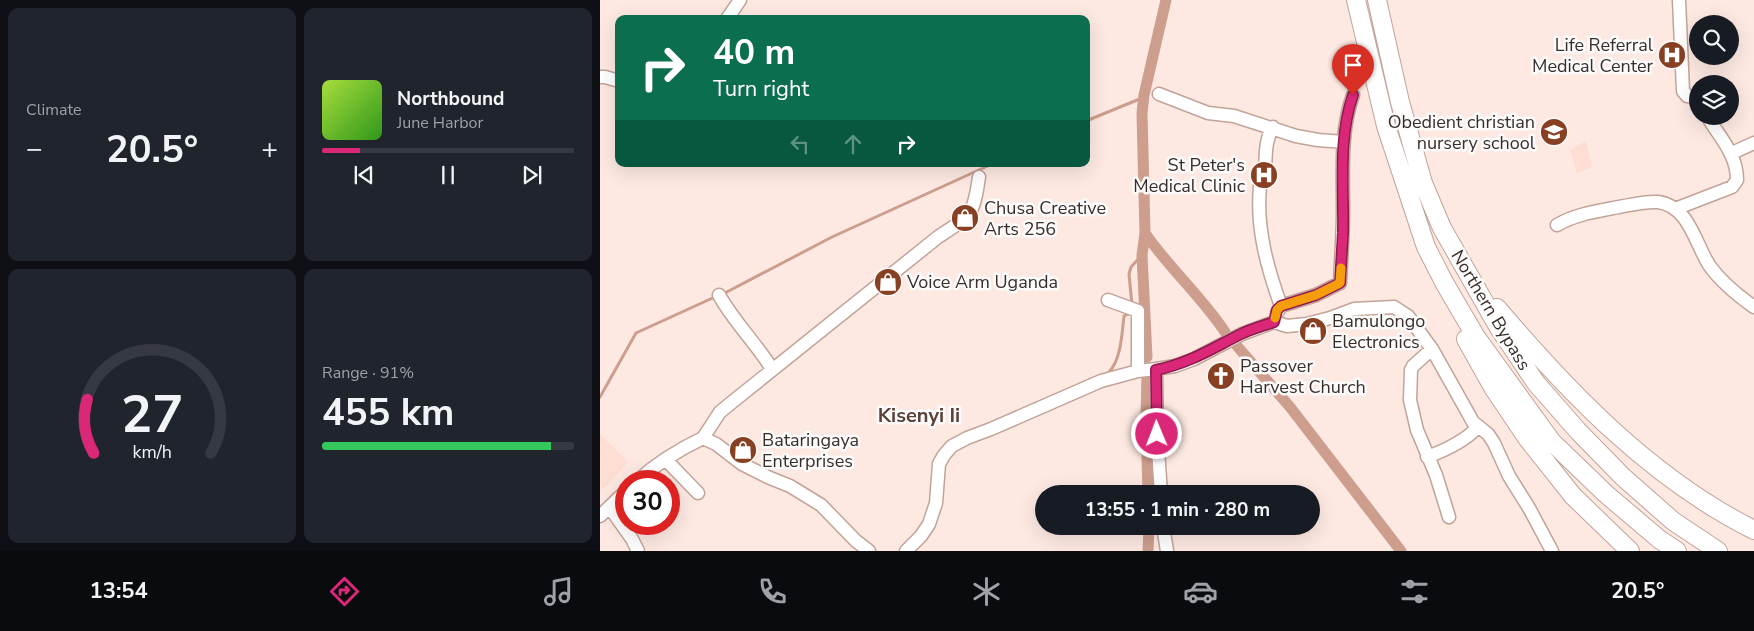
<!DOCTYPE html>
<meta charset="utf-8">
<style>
:root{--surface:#171b24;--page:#20242c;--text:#f1f3f6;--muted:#9ea1a6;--line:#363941;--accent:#db2777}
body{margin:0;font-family:"Nunito Sans",sans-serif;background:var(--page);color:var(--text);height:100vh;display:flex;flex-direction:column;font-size:19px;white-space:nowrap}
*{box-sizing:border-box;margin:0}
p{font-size:16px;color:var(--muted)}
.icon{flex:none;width:28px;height:28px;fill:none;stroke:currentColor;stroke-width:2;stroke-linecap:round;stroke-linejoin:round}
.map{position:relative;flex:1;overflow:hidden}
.side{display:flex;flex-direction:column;gap:8px;padding:8px;background:#0d0f14;width:600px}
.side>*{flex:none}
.guide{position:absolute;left:15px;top:15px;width:475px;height:152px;border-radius:10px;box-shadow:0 5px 20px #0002;background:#0b6e4f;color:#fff;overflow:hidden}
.tools{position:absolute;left:1089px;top:15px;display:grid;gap:10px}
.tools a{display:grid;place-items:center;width:50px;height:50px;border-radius:50%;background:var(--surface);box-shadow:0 5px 20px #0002;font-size:25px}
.speed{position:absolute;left:15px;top:470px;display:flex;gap:10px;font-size:25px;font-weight:700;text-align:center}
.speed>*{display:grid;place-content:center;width:65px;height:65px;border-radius:50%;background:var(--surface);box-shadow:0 5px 20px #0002;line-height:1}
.speed .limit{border:8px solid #d22;background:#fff;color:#111}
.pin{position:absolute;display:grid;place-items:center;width:42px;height:42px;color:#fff;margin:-51px -21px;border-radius:50% 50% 50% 0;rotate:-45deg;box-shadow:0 0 5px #0007}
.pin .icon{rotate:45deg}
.me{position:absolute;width:55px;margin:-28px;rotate:359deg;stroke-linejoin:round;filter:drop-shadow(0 0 4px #0008)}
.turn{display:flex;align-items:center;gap:18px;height:105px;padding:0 15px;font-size:22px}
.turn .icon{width:65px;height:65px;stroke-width:2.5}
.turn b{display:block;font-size:35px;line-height:42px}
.lanes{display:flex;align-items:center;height:48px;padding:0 15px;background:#0003;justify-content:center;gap:25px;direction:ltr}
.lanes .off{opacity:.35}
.big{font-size:38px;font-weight:700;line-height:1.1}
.side .card{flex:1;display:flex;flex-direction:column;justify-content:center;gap:8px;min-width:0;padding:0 18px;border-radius:10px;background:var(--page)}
.side .dial{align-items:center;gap:0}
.dial svg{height:130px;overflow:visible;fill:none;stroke:var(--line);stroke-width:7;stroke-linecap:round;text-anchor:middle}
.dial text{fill:var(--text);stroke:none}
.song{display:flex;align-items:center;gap:15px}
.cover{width:60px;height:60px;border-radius:8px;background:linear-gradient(135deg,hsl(80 70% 55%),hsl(110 70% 35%))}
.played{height:5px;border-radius:2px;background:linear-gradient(90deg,var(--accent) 15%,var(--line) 15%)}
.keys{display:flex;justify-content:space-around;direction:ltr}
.heat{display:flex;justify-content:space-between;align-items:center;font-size:28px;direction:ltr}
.charge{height:8px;border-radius:4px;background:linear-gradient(90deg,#34c759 91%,var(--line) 0)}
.side .tiles{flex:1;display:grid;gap:8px;grid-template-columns:repeat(2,1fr)}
.trip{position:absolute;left:435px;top:485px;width:285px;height:50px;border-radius:25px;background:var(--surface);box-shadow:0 5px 20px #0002;font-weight:700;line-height:50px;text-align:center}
.tabs{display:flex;height:80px;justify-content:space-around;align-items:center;background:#090b0e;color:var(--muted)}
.tabs .icon{width:35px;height:35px}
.tabs .selected{color:var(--accent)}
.tabs b{font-size:22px;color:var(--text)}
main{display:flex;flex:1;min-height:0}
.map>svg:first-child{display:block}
.built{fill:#feddd2}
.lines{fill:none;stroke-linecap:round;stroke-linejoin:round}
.stream{stroke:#cd9e8d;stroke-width:3}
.canal{stroke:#cd9e8d;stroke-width:11}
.minor-casing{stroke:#c2a398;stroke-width:15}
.highway-casing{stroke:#c2a398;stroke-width:20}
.minor{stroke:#fff;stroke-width:12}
.highway{stroke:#fff;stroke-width:18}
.route-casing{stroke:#8e194d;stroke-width:12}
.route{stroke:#db2777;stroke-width:9}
.slow{stroke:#f59e0b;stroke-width:9}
.labels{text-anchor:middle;stroke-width:5;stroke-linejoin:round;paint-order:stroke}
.poi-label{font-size:18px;fill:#3a2d29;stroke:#fbfbfb;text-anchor:start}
.street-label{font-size:18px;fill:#3a2d29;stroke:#fbfbfb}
.quarter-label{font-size:20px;font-weight:bold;fill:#5a4037;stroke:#fbfbfb}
</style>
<main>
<section class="side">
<div class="tiles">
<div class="card"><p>Climate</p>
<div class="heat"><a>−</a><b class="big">20.5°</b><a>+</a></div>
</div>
<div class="card">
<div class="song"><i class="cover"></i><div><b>Northbound</b><p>June Harbor</p></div></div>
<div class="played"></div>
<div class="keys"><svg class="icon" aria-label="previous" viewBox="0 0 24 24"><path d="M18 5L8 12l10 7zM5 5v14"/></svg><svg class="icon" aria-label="pause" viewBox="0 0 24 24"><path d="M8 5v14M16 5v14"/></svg><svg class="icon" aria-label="next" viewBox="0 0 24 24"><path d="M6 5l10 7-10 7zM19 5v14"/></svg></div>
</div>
<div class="card dial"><svg viewBox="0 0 100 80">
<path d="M14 69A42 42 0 1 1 86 69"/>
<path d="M14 69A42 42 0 0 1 10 36" stroke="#db2777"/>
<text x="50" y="56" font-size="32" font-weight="700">27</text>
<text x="50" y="72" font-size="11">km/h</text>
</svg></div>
<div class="card"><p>Range · 91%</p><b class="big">455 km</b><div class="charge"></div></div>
</div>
</section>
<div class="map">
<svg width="1154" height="551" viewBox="0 0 1154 551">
<rect width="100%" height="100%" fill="#fde9e2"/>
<path class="built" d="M986,141L992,167L977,173L970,150Z
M0,434L28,462L7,486L1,490Z"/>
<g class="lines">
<path class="stream" d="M486,121L542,98L544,95
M123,294L232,237L392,164
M532,305L529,274L531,267L542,255
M509,372C521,360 522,333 524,316L530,313
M0,397L36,333L117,296"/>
<path class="canal" d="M545,233C569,268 601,296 625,332
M637,346L690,407L801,551
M547,357L542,255L545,233L542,113L544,95L566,0
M547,374L546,420L548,494
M548,551L549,526"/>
<defs>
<path id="minor" d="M1079,0L1083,91L1087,96L1098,97
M127,19L140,0
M0,77H5L19,81
M559,94L608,113L634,116L696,136L718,140L744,142
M673,127C665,140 666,154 665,168C664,175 660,180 660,186C656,228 667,267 681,306L677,313
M1132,153L1154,143
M1075,209L1132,187L1137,180C1137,154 1120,138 1107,116
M957,225C976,214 998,211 1019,207C1031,205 1045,201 1058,202C1089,206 1095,243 1109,265C1121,282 1137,295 1154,307
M119,295C134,322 156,343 172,369
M508,300L538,311V371
M681,306L716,295L740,283C741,258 743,234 743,210C743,172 740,131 753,95
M832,349L813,366L811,370L810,400L817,430L836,475L849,517
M556,369L557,434L561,494
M103,438L120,412L131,403L338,237C371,215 373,218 379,177
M103,438L116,444L142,464L170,478L190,486L221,505L256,541L269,551
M827,457C846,450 865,441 878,427
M66,460L98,493
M37,481C56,464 80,449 103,438
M10,508L32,539L38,551
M0,516L26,491
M563,526L567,551
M306,551L321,536L329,524L336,503L339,464L344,455L352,446L367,438L391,429L501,381L538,371L556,369L575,366L594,359L642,334L674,322L687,326L707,324L730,318L754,309L794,307L808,316L832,349L873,422L888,434L894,443L909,476L929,508L952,551"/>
<path id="highway" d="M756,0L786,126L826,247L845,284L876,337L952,442L1006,494L1059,539L1077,551
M777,0L800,102L823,183L842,228L899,328L936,383L978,431L1023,477L1073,521L1118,551
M897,308C970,394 1052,479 1154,530
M866,339L894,389L927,438L973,496L1030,551"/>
</defs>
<use href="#minor" class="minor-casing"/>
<use href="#highway" class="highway-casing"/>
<use href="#minor" class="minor"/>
<use href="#highway" class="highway"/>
</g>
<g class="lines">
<defs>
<path id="route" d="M557,434L556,370C590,363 611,349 641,334C651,329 663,326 674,322L677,310L681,306L716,295L740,283C741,266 742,249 743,233C744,187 738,138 753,95"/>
</defs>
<use href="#route" class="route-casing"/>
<use href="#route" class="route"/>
<path class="slow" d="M675,318L677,310L681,306L716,295L740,283L741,268"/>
</g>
<defs>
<symbol id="hospital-disc" viewBox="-11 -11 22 22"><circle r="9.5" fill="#884023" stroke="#fbfbfb"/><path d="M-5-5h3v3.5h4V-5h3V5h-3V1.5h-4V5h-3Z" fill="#fff"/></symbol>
<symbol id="school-disc" viewBox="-11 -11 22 22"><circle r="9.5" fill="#884023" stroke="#fbfbfb"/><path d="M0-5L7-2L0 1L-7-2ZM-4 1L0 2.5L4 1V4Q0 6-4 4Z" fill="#fff"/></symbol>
<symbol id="shop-disc" viewBox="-11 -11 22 22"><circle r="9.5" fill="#884023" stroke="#fbfbfb"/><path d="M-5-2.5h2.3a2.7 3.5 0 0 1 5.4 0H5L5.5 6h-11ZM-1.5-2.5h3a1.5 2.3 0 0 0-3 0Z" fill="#fff"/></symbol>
<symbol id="church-disc" viewBox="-11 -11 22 22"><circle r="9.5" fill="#884023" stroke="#fbfbfb"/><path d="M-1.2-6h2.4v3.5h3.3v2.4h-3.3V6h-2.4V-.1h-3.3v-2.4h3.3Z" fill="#fff"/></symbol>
</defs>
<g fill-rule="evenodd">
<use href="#hospital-disc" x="1056" y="39" width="32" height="32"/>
<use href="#school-disc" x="938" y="116" width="32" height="32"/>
<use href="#hospital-disc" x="648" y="159" width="32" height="32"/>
<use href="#shop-disc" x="349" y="202" width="32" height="32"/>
<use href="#shop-disc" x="272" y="266" width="32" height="32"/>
<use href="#shop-disc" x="697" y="315" width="32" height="32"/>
<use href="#church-disc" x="605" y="360" width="32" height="32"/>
<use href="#shop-disc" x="127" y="434" width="32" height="32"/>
</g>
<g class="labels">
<g class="poi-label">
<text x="1053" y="51" text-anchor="end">Life Referral<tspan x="1053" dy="21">Medical Center</tspan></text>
<text x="935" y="128" text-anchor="end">Obedient christian<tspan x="935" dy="21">nursery school</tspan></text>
<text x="645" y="171" text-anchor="end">St Peter's<tspan x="645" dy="21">Medical Clinic</tspan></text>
<text x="384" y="214">Chusa Creative<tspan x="384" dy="21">Arts 256</tspan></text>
<text x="307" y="288">Voice Arm Uganda</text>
<text x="732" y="327">Bamulongo<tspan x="732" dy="21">Electronics</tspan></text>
<text x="640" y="372">Passover<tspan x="640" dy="21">Harvest Church</tspan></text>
<text x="162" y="446">Bataringaya<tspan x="162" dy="21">Enterprises</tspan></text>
</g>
<g class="street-label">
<text transform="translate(891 310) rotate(59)" y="6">Northern Bypass</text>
</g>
<g class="quarter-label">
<text x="319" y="422">Kisenyi Ii</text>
</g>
</g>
</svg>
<div class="tools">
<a><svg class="icon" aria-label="search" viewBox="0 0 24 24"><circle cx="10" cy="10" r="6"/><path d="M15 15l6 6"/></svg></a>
<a><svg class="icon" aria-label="layers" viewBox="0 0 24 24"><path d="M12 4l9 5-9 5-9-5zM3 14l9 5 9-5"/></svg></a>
</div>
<div class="speed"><div class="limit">30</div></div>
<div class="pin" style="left:753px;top:95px;background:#d93025"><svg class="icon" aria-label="arrive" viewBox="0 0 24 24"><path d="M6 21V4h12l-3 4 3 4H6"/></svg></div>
<svg class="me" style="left:557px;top:434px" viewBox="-20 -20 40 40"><circle r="17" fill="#db2777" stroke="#fff" stroke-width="3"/><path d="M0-11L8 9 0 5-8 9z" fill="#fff"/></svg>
<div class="trip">13:55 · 1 min · 280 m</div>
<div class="guide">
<div class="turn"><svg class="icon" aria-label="right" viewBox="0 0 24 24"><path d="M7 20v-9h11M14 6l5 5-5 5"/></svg><div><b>40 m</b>Turn right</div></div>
<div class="lanes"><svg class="icon off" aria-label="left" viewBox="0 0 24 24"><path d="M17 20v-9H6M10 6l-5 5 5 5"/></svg><svg class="icon off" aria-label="ahead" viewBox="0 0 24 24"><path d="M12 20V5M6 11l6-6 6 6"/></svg><svg class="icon" aria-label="right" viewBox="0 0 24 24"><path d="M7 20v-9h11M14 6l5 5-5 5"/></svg></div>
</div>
</div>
</main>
<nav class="tabs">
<b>13:54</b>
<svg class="icon selected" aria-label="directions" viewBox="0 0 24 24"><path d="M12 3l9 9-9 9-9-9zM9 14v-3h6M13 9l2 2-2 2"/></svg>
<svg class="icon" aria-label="music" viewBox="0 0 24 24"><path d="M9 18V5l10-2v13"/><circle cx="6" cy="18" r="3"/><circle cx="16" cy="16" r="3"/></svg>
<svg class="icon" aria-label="phone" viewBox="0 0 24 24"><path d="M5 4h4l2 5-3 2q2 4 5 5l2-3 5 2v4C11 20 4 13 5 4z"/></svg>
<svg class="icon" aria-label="climate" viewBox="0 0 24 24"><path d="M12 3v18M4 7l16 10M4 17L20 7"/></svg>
<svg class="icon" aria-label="car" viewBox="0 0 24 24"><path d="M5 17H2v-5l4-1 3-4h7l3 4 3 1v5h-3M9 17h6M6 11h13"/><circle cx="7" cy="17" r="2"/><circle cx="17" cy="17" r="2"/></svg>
<svg class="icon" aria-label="filters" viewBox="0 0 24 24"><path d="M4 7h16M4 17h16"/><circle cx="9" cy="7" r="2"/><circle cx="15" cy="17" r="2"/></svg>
<b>20.5°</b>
</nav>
